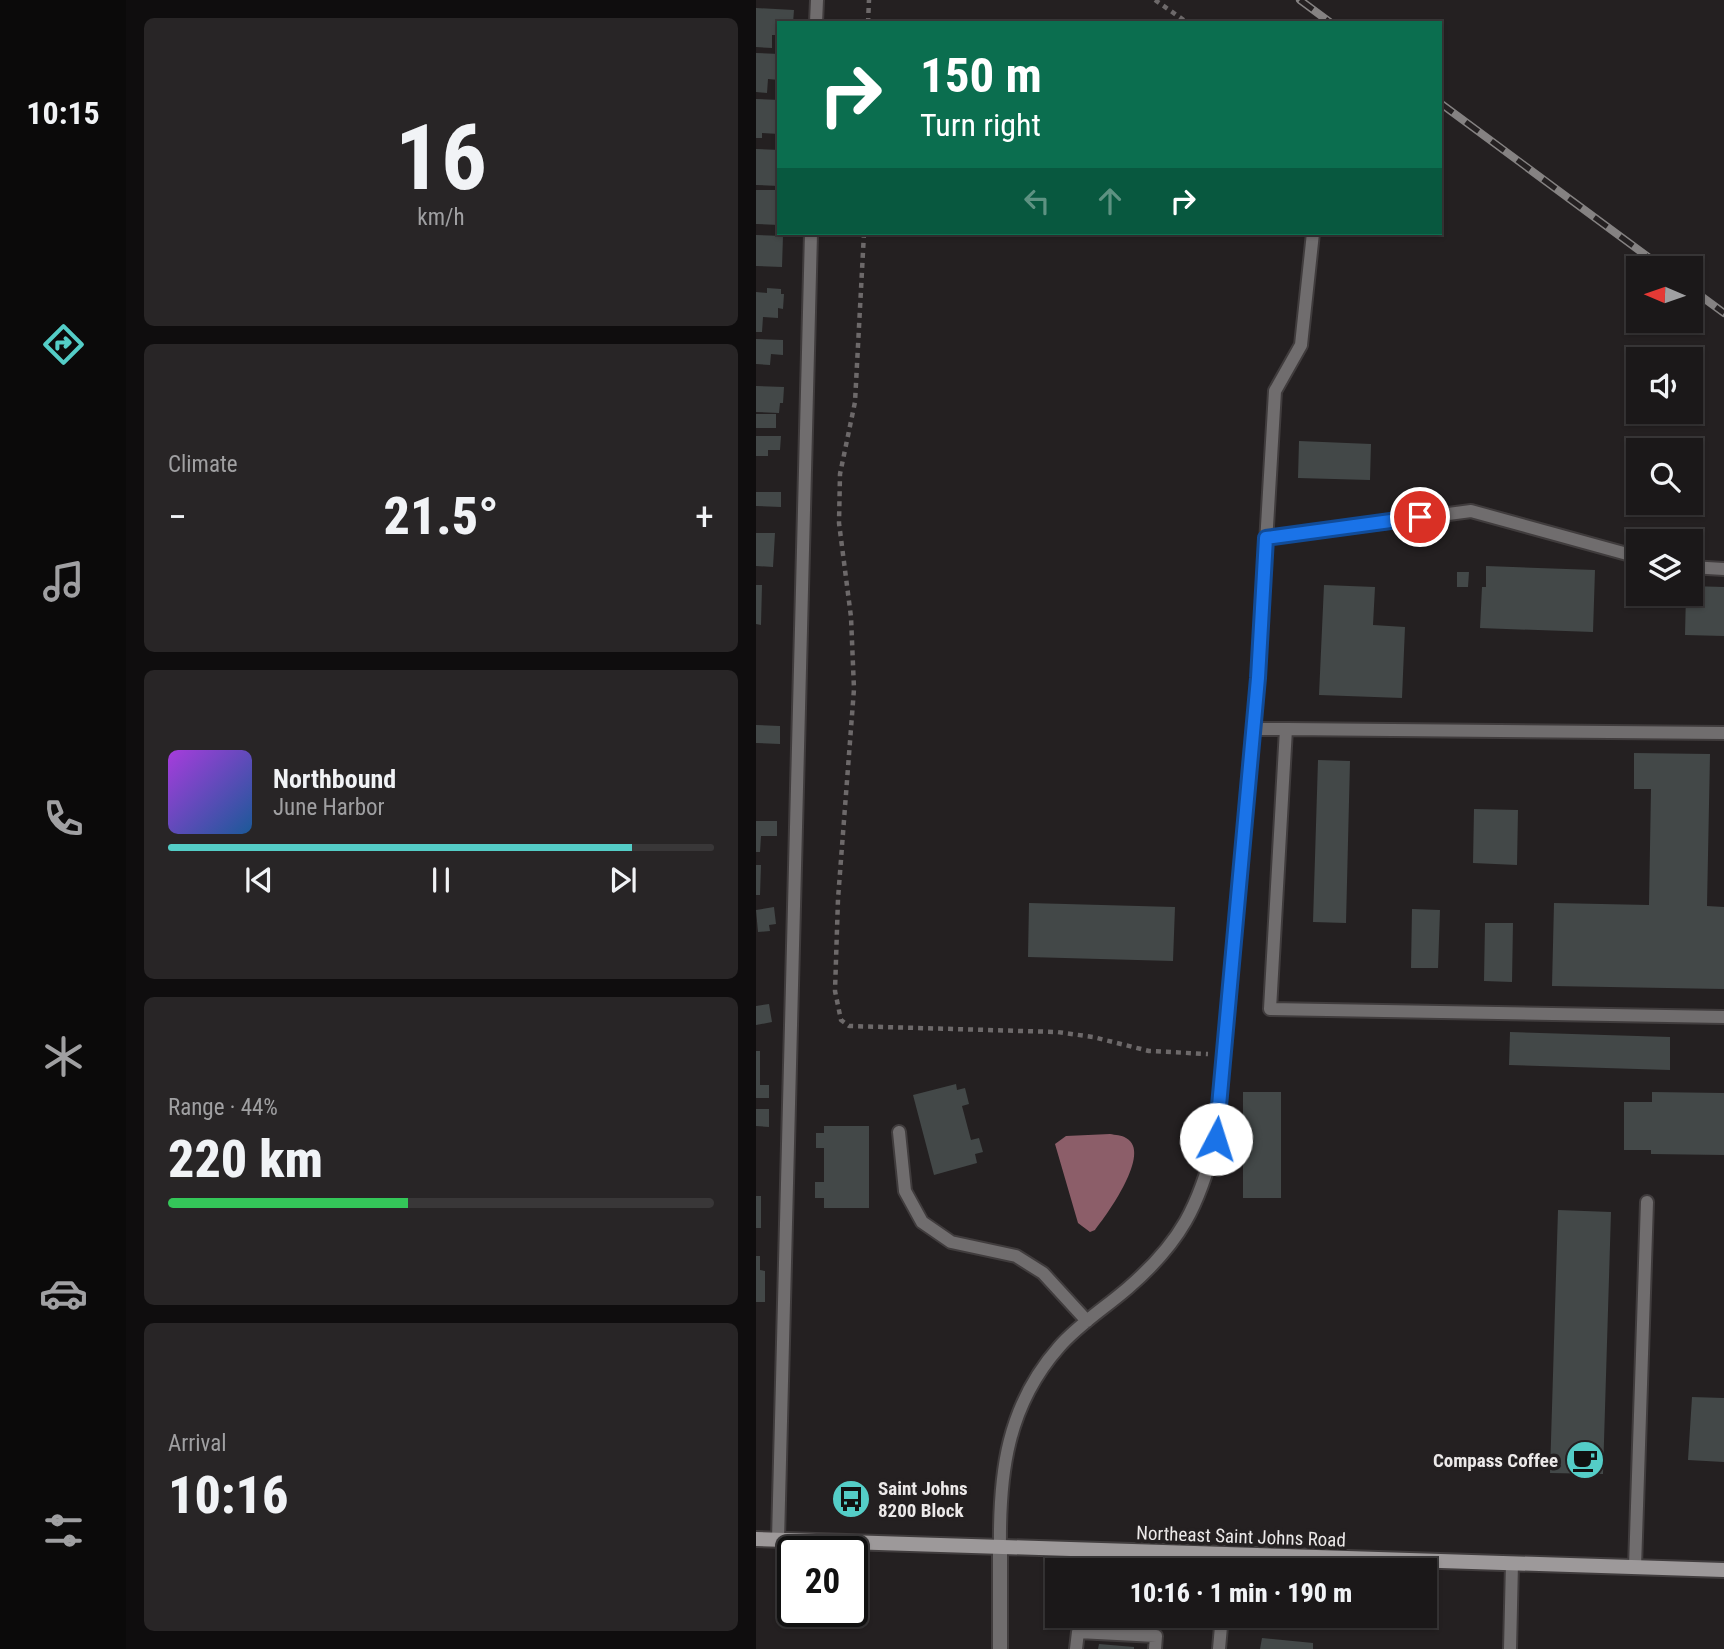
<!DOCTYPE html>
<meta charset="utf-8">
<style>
:root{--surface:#1b1819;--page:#282526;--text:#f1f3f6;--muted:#a0a0a2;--line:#393738;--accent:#54cdc7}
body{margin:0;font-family:"Roboto Condensed",sans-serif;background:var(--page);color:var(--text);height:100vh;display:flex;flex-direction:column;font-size:26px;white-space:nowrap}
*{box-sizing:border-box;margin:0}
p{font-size:23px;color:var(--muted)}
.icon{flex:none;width:38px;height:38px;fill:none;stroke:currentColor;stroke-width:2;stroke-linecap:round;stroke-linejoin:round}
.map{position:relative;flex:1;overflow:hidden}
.panel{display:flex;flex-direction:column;gap:18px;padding:18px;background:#0f0d0e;width:630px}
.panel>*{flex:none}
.top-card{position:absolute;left:21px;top:21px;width:665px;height:214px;border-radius:0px;box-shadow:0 2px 5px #0004,0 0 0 2px var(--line);background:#0b6e4f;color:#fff;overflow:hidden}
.needle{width:46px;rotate:272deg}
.tools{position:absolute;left:870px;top:256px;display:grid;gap:14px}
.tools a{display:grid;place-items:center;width:77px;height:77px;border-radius:0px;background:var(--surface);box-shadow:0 2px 5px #0004,0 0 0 2px var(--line);font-size:35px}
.speed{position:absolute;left:21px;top:1536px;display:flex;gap:14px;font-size:35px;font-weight:700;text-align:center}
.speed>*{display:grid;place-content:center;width:91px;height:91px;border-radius:50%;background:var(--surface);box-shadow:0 2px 5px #0004,0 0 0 2px var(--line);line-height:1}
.speed .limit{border:4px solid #111;border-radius:10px;background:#fff;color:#111}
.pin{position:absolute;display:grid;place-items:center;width:60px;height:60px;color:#fff;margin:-30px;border:4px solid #fff;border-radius:50%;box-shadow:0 2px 7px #0007}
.me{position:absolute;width:77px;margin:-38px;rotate:5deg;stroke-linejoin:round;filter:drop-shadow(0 0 5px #0008)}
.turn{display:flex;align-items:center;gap:24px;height:147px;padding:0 28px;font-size:32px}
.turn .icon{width:91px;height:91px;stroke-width:2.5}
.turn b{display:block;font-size:49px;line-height:60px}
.lanes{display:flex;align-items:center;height:66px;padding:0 28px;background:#0003;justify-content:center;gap:35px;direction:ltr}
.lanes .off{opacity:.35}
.big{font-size:52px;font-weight:800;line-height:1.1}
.panel .card{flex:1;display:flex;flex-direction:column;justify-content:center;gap:10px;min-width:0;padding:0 24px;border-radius:10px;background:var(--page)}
.panel .dial{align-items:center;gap:0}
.dial b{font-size:91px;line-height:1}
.song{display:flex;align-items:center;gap:21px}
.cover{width:84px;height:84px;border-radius:10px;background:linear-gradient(135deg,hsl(280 70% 55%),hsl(210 70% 35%))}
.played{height:7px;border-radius:4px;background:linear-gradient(90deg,var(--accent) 85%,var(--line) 85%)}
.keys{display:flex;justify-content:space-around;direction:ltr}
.heat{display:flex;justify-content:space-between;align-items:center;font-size:38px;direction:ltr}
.charge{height:10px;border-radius:5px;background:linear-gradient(90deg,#34c759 44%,var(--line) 0)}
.trip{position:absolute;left:289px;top:1558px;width:392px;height:70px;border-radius:0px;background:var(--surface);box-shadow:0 2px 5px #0004,0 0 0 2px var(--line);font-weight:800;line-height:70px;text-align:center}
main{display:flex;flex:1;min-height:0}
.tabs{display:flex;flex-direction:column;width:126px;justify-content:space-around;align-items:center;background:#0b0a0a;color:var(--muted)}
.tabs .icon{width:49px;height:49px}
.tabs .active{color:var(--accent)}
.tabs b{font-size:32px;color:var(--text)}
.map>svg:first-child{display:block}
.water{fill:#8c5e69}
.building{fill:#434848}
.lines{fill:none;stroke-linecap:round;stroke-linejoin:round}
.lane-casing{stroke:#403c3d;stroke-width:16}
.street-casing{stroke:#403c3d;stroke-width:18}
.secondary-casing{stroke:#403c3d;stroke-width:18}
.path{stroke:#6d696a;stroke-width:4.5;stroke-dasharray:5 5;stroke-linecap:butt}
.lane{stroke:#706d6e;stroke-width:12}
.street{stroke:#706d6e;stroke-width:14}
.secondary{stroke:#9d999a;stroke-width:14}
.rail-casing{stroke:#858282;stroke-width:8}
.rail{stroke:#242021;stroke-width:5;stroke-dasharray:16;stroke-linecap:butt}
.route-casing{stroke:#114b97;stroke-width:18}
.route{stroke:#1a73e8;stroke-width:12}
.labels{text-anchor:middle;stroke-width:7;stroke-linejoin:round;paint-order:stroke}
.poi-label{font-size:19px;font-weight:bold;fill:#ece9e9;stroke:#242021;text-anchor:end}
.street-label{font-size:19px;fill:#ece9e9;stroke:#242021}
</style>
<main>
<nav class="tabs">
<b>10:15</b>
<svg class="icon active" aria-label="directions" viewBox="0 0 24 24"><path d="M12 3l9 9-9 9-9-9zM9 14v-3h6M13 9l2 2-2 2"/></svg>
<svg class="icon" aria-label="music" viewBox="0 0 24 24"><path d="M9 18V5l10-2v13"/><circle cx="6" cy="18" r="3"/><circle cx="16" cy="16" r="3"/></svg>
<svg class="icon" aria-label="phone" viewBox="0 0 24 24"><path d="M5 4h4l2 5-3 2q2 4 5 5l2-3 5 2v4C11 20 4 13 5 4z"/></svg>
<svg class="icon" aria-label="climate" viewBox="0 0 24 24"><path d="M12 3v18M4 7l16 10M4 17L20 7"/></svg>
<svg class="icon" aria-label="car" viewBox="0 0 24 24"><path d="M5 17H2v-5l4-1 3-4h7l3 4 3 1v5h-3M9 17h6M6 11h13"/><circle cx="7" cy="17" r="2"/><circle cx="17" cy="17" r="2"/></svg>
<svg class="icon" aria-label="filters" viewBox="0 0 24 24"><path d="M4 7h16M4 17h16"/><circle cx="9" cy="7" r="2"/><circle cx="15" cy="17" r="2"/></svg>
</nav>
<section class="panel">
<div class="card dial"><b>16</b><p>km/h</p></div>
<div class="card"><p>Climate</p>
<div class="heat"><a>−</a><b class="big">21.5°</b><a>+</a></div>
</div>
<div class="card">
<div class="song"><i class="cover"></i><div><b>Northbound</b><p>June Harbor</p></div></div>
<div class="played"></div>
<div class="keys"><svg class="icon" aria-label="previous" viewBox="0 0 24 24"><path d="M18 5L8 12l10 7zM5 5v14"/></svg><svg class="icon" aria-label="pause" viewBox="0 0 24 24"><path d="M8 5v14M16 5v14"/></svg><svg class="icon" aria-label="next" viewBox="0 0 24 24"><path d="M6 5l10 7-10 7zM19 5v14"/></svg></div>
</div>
<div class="card"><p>Range · 44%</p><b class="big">220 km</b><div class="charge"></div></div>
<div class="card"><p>Arrival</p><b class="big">10:16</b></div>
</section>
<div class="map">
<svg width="968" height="1649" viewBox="0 0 968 1649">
<rect width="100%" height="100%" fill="#242021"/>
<path class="water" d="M354,1134C359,1135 366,1135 370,1138C397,1152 350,1216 339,1230L334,1232L322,1223L299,1144L310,1136Z"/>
<path class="building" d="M0,8L38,10L37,23H23V35H16V48L0,47Z
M0,53L23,54V80L12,79L11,93L0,92Z
M0,99L23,100V134L6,133V138H0Z
M0,149L23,150V186L0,185Z
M0,190H23V225L0,224Z
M0,235L27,236L26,267L0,266Z
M11,288L25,289V294H28L27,309L22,308V318L7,317L6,332H0V292L11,293Z
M0,339L27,340V355L15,354L14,365L0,364Z
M0,386L28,387L27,403H24L23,413L0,412Z
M0,414H20V428H0Z
M0,436H25L24,450H12V456H0Z
M543,441L615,444L614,480L542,478Z
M0,492H25V507L0,506Z
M0,533H19L17,567L0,566Z
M730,566L839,570L837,632L724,628L726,587H730Z
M701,572H713L712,587H701Z
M0,585H6L5,625L0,624Z
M568,585L619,587L617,625L649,627L646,698L563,695Z
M934,586L968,587V636L929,635L930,593H934Z
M0,725L24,726V744L0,743Z
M878,753L954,754L951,906L968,907V989L796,986L798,903L893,905L895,789H878Z
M562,760L594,761L590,923L557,922Z
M718,809L762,810L761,865L717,863Z
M0,821H21V836H5L4,852H0Z
M0,865H5L4,895H0Z
M273,903L419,907L417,961L272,957Z
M18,907L20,924L13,925L14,931L2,932L0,910Z
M656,909L684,910L682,968H655Z
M729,923H757L756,982L728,981Z
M13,1004L16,1022L0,1025V1006Z
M754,1032L914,1037V1070L753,1065Z
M0,1051H4V1085H13V1098H0Z
M200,1084L201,1090L209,1088L213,1104L206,1106L215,1140L223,1138L227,1152L219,1154L221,1163L178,1175L157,1095Z
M487,1092H525V1198H487Z
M896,1092L968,1093V1155L895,1154V1150H868V1102H896Z
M0,1109H13V1127L0,1126Z
M68,1126H113V1208H68V1198H59V1182H68V1148H60V1133H68Z
M0,1196H5V1228H0Z
M802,1210L855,1212L847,1474L794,1473Z
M0,1256H4V1270L9,1271V1302H0Z
M936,1397L968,1398V1462L932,1460Z
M506,1638L557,1643V1649H504Z
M343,1644L378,1647V1649H342Z"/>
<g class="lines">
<defs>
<path id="lane" d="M60,23L61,0
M510,538L715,511L882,557
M934,567L968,569
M497,729H530
M968,733L530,729L514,1009L968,1017
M143,1132L149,1191L166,1222L195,1242L260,1256L287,1273L331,1321
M22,1540L55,233
M244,1548C243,1473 251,1406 303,1347C323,1324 349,1308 372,1288C425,1242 443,1206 460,1139L502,678L519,391L545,345L557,233
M879,1567L891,1202
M469,1570L471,1554
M320,1649L322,1632L400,1636L399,1649
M463,1649L466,1615
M754,1649L756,1563"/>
<path id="street" d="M244,1649V1548"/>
<path id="secondary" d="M0,1539L968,1570"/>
</defs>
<use href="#lane" class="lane-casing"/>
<use href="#street" class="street-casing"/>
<use href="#secondary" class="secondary-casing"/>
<path class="path" d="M399,0L432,23
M112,23L113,0
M108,233L99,402L84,474L83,523L95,617L98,689L82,899L79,991L85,1020L93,1026L301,1032L337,1037L393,1051L452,1054"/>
<use href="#lane" class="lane"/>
<use href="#street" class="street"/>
<use href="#secondary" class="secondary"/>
<defs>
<path id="rail" d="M544,0L575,23
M684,103L907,268
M934,288L968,313"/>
</defs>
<use href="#rail" class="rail-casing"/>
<use href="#rail" class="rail"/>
</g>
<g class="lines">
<defs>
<path id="route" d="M460,1139L502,678L510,538L664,517"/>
</defs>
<use href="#route" class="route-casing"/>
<use href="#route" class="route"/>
</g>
<defs>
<symbol id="cafe-disc" viewBox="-11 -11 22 22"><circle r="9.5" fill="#54cdc7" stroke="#242021"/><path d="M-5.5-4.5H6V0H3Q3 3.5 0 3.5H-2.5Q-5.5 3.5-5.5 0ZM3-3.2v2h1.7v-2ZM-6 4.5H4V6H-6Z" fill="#111"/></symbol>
<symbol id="bus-disc" viewBox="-11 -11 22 22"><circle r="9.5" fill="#54cdc7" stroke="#242021"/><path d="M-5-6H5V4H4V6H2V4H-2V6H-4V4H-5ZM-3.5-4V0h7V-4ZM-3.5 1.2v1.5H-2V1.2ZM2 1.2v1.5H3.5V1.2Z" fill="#111"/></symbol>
</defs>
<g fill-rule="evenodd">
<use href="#cafe-disc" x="807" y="1438" width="44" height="44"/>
<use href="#bus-disc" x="73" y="1477" width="44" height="44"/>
</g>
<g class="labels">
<g class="poi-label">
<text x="802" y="1467">Compass Coffee</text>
<text x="122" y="1495" text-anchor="start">Saint Johns<tspan x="122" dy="22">8200 Block</tspan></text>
</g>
<g class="street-label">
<text transform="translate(485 1536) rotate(2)" y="7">Northeast Saint Johns Road</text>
</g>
</g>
</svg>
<div class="tools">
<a><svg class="needle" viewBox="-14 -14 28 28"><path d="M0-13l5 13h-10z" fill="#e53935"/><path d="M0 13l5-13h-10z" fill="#a0a0a2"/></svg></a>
<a><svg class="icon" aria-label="sound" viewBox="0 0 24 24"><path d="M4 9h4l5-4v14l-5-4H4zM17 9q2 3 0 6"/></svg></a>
<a><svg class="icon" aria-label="search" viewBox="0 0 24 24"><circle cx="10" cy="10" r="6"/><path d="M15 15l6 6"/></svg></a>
<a><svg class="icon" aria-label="layers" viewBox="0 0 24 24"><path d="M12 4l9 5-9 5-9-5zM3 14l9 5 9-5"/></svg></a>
</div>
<div class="speed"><div class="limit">20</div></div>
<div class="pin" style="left:664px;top:517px;background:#d93025"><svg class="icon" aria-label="arrive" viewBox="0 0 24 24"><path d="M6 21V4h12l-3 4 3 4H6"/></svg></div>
<svg class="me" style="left:460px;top:1139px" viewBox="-20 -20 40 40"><circle r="19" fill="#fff"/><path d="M0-13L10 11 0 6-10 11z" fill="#1a73e8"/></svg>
<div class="trip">10:16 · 1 min · 190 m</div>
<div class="top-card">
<div class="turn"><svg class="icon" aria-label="right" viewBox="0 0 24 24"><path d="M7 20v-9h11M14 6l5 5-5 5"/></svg><div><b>150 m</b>Turn right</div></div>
<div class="lanes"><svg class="icon off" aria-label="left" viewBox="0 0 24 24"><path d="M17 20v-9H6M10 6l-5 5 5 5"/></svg><svg class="icon off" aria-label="ahead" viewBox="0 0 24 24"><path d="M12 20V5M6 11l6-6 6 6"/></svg><svg class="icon" aria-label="right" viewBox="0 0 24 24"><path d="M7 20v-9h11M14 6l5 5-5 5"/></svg></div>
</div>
</div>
</main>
